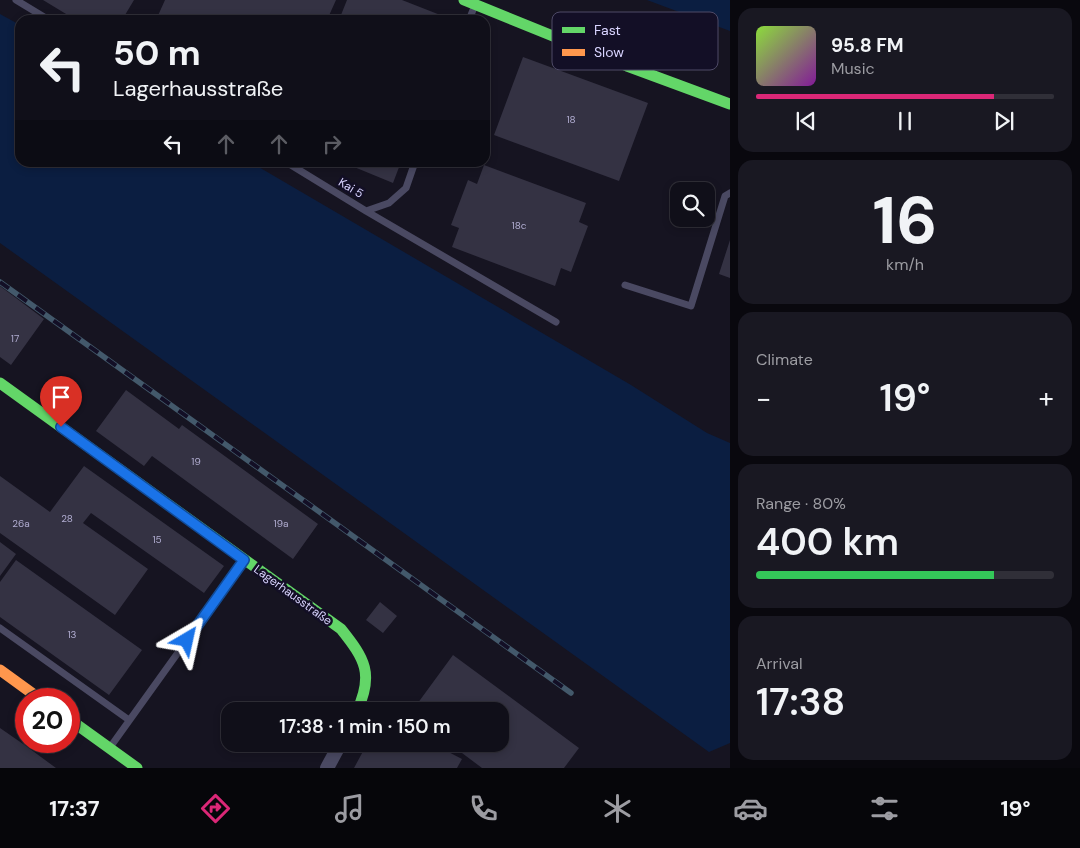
<!DOCTYPE html>
<meta charset="utf-8">
<style>
:root{--surface:#100f19;--page:#191822;--text:#f1f3f6;--muted:#9c9ca2;--line:#302f38;--accent:#db2777}
body{margin:0;font-family:"DM Sans",sans-serif;background:var(--page);color:var(--text);height:100vh;display:flex;flex-direction:column;font-size:19px;white-space:nowrap}
*{box-sizing:border-box;margin:0}
p{font-size:16px;color:var(--muted)}
.icon{flex:none;width:28px;height:28px;fill:none;stroke:currentColor;stroke-width:2;stroke-linecap:round;stroke-linejoin:round}
.map{position:relative;flex:1;overflow:hidden}
.drawer{display:flex;flex-direction:column;gap:8px;padding:8px;background:#09080e;width:350px}
.drawer>*{flex:none}
.guide{position:absolute;left:15px;top:15px;width:475px;height:152px;border-radius:15px;box-shadow:0 2px 8px #0003,0 0 0 1px var(--line);background:#100f19;color:var(--text);overflow:hidden}
.buttons{position:absolute;left:670px;top:182px;display:grid;gap:10px}
.buttons a{display:grid;place-items:center;width:45px;height:45px;border-radius:10px;background:var(--surface);box-shadow:0 2px 8px #0003,0 0 0 1px var(--line);font-size:25px}
.speed{position:absolute;left:15px;top:688px;display:flex;gap:10px;font-size:25px;font-weight:700;text-align:center}
.speed>*{display:grid;place-content:center;width:65px;height:65px;border-radius:50%;background:var(--surface);box-shadow:0 2px 8px #0003,0 0 0 1px var(--line);line-height:1}
.speed .limit{border:8px solid #d22;background:#fff;color:#111}
.pin{position:absolute;display:grid;place-items:center;width:42px;height:42px;color:#fff;margin:-51px -21px;border-radius:50% 50% 50% 0;rotate:-45deg;box-shadow:0 0 5px #0007}
.pin .icon{rotate:45deg}
.me{position:absolute;width:55px;margin:-28px;rotate:36deg;stroke-linejoin:round;filter:drop-shadow(0 0 4px #0008)}
.turn{display:flex;align-items:center;gap:18px;height:105px;padding:0 15px;font-size:22px}
.turn .icon{width:65px;height:65px;stroke-width:2.5}
.turn b{display:block;font-size:35px;line-height:42px}
.lanes{display:flex;align-items:center;height:48px;padding:0 15px;background:#0003;justify-content:center;gap:25px;direction:ltr}
.lanes .off{opacity:.35}
.big{font-size:38px;font-weight:600;line-height:1.1}
.drawer .tile{flex:1;display:flex;flex-direction:column;justify-content:center;gap:8px;min-width:0;padding:0 18px;border-radius:15px;background:var(--page)}
.drawer .dial{align-items:center;gap:0}
.dial b{font-size:65px;line-height:1}
.song{display:flex;align-items:center;gap:15px}
.cover{width:60px;height:60px;border-radius:8px;background:linear-gradient(135deg,hsl(90 70% 55%),hsl(290 70% 35%))}
.played{height:5px;border-radius:2px;background:linear-gradient(90deg,var(--accent) 80%,var(--line) 80%)}
.keys{display:flex;justify-content:space-around;direction:ltr}
.heat{display:flex;justify-content:space-between;align-items:center;font-size:28px;direction:ltr}
.charge{height:8px;border-radius:4px;background:linear-gradient(90deg,#34c759 80%,var(--line) 0)}
.trip{position:absolute;left:221px;top:702px;width:288px;height:50px;border-radius:15px;background:var(--surface);box-shadow:0 2px 8px #0003,0 0 0 1px var(--line);font-weight:600;line-height:50px;text-align:center}
.menu{display:flex;height:80px;justify-content:space-around;align-items:center;background:#06060a;color:var(--muted)}
.menu .icon{width:35px;height:35px}
.menu .selected{color:var(--accent)}
.menu b{font-size:22px;color:var(--text)}
main{display:flex;flex:1;min-height:0}
.map>svg:first-child{display:block}
.water{fill:#0b1e41}
.building{fill:#343243}
.lines{fill:none;stroke-linecap:round;stroke-linejoin:round}
.lane{stroke:#4a4962;stroke-width:7}
.street{stroke:#4a4962;stroke-width:14}
.fast{stroke:#63d668;stroke-width:11}
.slow{stroke:#ff974d;stroke-width:11}
.rail-casing{stroke:#43596b;stroke-width:5.5}
.rail{stroke:#130f26;stroke-width:4;stroke-dasharray:11;stroke-linecap:butt}
.route-casing{stroke:#114b97;stroke-width:12}
.route{stroke:#1a73e8;stroke-width:9}
.labels{text-anchor:middle;stroke-width:5;stroke-linejoin:round;paint-order:stroke}
.number-label{font-size:10px;fill:#b0acd0}
.street-label{font-size:12px;fill:#d9d4ff;stroke:#130f26}
.key{fill:#130f26;stroke:#4e4a67;stroke-width:1}
.key-label{font-size:14px;fill:#d9d4ff}
</style>
<main>
<div class="map">
<svg width="730" height="768" viewBox="0 0 730 768">
<rect width="100%" height="100%" fill="#161421"/>
<path class="water" d="M647,0H730V31Z
M0,14L20,25V162L252,163L631,385L707,433L730,443V743L709,752L0,243Z"/>
<path class="building" d="M43,0H134L122,20H76Z
M165,0H336L327,20H156Z
M347,0H402L453,20H339Z
M523,57L648,103L619,181L494,135Z
M342,162H401L393,183Z
M484,165L586,203L579,222L588,226L571,272L561,268L555,286L452,247L459,228L451,225L468,180L477,184Z
M730,240V278L719,274Z
M0,286L44,319L11,365L0,357Z
M126,390L179,429L182,425L318,524L293,559L152,456L144,466L96,431Z
M84,466L224,566L204,593L91,513L83,523L148,569L115,615L0,533V476L50,512Z
M0,542L16,554L0,576Z
M16,560L142,650L109,695L0,617V582Z
M380,602L397,616L383,633L366,620Z
M453,655L579,748L564,768H482L450,744H500V711H412Z
M0,728L26,746L56,768H0Z
M367,744H433L462,759L457,768H354Z"/>
<g class="lines">
<path class="lane" d="M16,0L49,20
M469,20L475,5
M286,162L366,211L389,203L406,188L415,162
M366,211L556,322
M625,285L691,306L725,196L730,193
M0,628L129,720
M111,746L243,562"/>
<path class="street" d="M327,768L340,744"/>
<path class="fast" d="M464,0L627,66L730,104
M0,383L341,629C365,659 374,674 357,711
M69,719L137,768"/>
<path class="slow" d="M0,670L40,699"/>
<defs>
<path id="rail" d="M0,282L571,693"/>
</defs>
<use href="#rail" class="rail-casing"/>
<use href="#rail" class="rail"/>
</g>
<g class="lines">
<defs>
<path id="route" d="M61,427L244,560L187,640"/>
</defs>
<use href="#route" class="route-casing"/>
<use href="#route" class="route"/>
</g>
<g class="labels">
<g class="number-label">
<text x="571" y="123">18</text>
<text x="519" y="229">18c</text>
<text x="15" y="342">17</text>
<text x="196" y="465">19</text>
<text x="67" y="522">28</text>
<text x="21" y="527">26a</text>
<text x="281" y="527">19a</text>
<text x="157" y="543">15</text>
<text x="72" y="638">13</text>
</g>
<g class="street-label">
<text transform="translate(351 188) rotate(31)" y="4">Kai 5</text>
<text transform="translate(293 595) rotate(36)" y="4">Lagerhausstraße</text>
</g>
</g>
<rect x="552" y="12" width="166" height="58" rx="8" class="key"/>
<rect x="562" y="27" width="23" height="6" fill="#63d668"/>
<rect x="562" y="49" width="23" height="7" fill="#ff974d"/>
<g class="key-label">
<text x="594" y="35">Fast</text>
<text x="594" y="57">Slow</text>
</g>
</svg>
<div class="buttons">
<a><svg class="icon" aria-label="search" viewBox="0 0 24 24"><circle cx="10" cy="10" r="6"/><path d="M15 15l6 6"/></svg></a>
</div>
<div class="speed"><div class="limit">20</div></div>
<div class="pin" style="left:61px;top:427px;background:#d93025"><svg class="icon" aria-label="arrive" viewBox="0 0 24 24"><path d="M6 21V4h12l-3 4 3 4H6"/></svg></div>
<svg class="me" style="left:187px;top:640px" viewBox="-20 -20 40 40"><path d="M0-17L14 15 0 8-14 15z" fill="#1a73e8" stroke="#fff" stroke-width="4"/></svg>
<div class="trip">17:38 · 1 min · 150 m</div>
<div class="guide">
<div class="turn"><svg class="icon" aria-label="left" viewBox="0 0 24 24"><path d="M17 20v-9H6M10 6l-5 5 5 5"/></svg><div><b>50 m</b>Lagerhausstraße</div></div>
<div class="lanes"><svg class="icon" aria-label="left" viewBox="0 0 24 24"><path d="M17 20v-9H6M10 6l-5 5 5 5"/></svg><svg class="icon off" aria-label="ahead" viewBox="0 0 24 24"><path d="M12 20V5M6 11l6-6 6 6"/></svg><svg class="icon off" aria-label="ahead" viewBox="0 0 24 24"><path d="M12 20V5M6 11l6-6 6 6"/></svg><svg class="icon off" aria-label="right" viewBox="0 0 24 24"><path d="M7 20v-9h11M14 6l5 5-5 5"/></svg></div>
</div>
</div>
<section class="drawer">
<div class="tile">
<div class="song"><i class="cover"></i><div><b>95.8 FM</b><p>Music</p></div></div>
<div class="played"></div>
<div class="keys"><svg class="icon" aria-label="previous" viewBox="0 0 24 24"><path d="M18 5L8 12l10 7zM5 5v14"/></svg><svg class="icon" aria-label="pause" viewBox="0 0 24 24"><path d="M8 5v14M16 5v14"/></svg><svg class="icon" aria-label="next" viewBox="0 0 24 24"><path d="M6 5l10 7-10 7zM19 5v14"/></svg></div>
</div>
<div class="tile dial"><b>16</b><p>km/h</p></div>
<div class="tile"><p>Climate</p>
<div class="heat"><a>−</a><b class="big">19°</b><a>+</a></div>
</div>
<div class="tile"><p>Range · 80%</p><b class="big">400 km</b><div class="charge"></div></div>
<div class="tile"><p>Arrival</p><b class="big">17:38</b></div>
</section>
</main>
<nav class="menu">
<b>17:37</b>
<svg class="icon selected" aria-label="directions" viewBox="0 0 24 24"><path d="M12 3l9 9-9 9-9-9zM9 14v-3h6M13 9l2 2-2 2"/></svg>
<svg class="icon" aria-label="music" viewBox="0 0 24 24"><path d="M9 18V5l10-2v13"/><circle cx="6" cy="18" r="3"/><circle cx="16" cy="16" r="3"/></svg>
<svg class="icon" aria-label="phone" viewBox="0 0 24 24"><path d="M5 4h4l2 5-3 2q2 4 5 5l2-3 5 2v4C11 20 4 13 5 4z"/></svg>
<svg class="icon" aria-label="climate" viewBox="0 0 24 24"><path d="M12 3v18M4 7l16 10M4 17L20 7"/></svg>
<svg class="icon" aria-label="car" viewBox="0 0 24 24"><path d="M5 17H2v-5l4-1 3-4h7l3 4 3 1v5h-3M9 17h6M6 11h13"/><circle cx="7" cy="17" r="2"/><circle cx="17" cy="17" r="2"/></svg>
<svg class="icon" aria-label="filters" viewBox="0 0 24 24"><path d="M4 7h16M4 17h16"/><circle cx="9" cy="7" r="2"/><circle cx="15" cy="17" r="2"/></svg>
<b>19°</b>
</nav>
